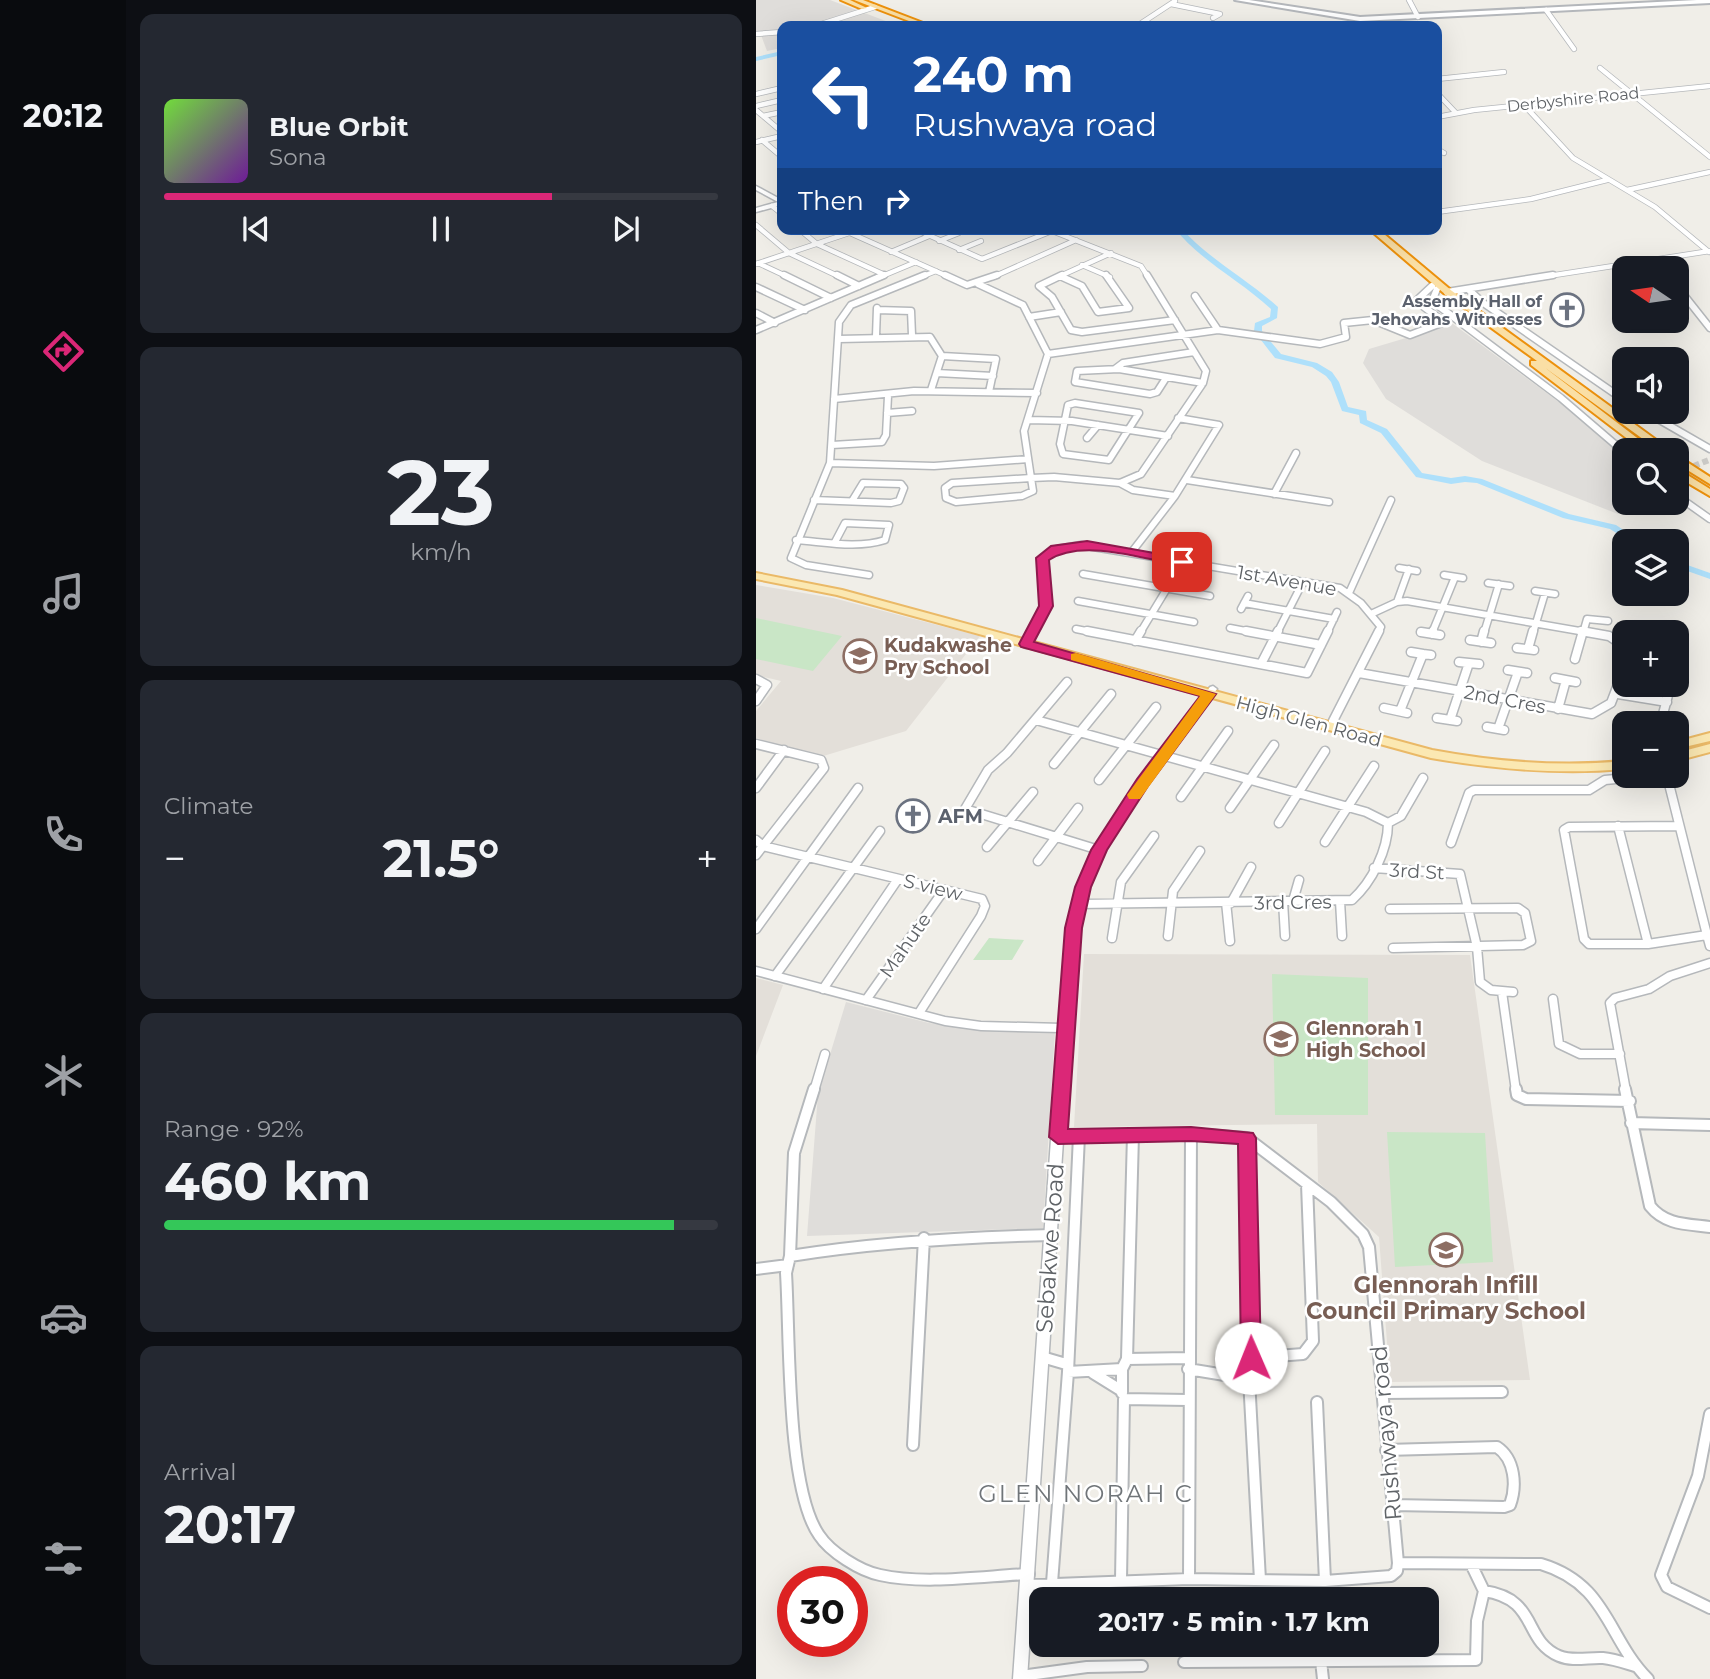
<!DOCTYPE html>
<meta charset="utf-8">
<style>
:root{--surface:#171b24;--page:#242831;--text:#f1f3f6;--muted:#9ea1a6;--line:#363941;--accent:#db2777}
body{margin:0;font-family:Montserrat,sans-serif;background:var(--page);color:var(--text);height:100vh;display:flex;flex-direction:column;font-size:26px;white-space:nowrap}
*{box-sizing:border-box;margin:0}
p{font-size:23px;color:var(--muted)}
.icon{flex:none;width:38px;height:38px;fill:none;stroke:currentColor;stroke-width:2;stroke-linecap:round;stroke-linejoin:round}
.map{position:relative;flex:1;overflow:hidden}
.side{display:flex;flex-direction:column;gap:14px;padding:14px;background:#0d0f14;width:630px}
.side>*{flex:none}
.top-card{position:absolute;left:21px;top:21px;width:665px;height:214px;border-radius:14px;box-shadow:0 7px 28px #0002;background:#1a4fa0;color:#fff;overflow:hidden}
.needle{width:46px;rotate:283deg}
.tools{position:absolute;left:856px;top:256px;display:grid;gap:14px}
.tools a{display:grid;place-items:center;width:77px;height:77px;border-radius:14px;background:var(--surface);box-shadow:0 7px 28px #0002;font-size:35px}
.speed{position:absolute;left:21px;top:1566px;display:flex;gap:14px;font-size:35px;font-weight:700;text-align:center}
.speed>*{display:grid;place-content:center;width:91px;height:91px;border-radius:50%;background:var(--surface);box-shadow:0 7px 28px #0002;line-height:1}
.speed .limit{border:10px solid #d22;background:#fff;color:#111}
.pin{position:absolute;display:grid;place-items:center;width:60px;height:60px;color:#fff;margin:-30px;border-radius:14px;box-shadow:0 4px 10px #0006}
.me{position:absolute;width:77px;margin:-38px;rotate:359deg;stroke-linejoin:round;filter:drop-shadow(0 0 5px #0008)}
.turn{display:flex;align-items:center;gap:24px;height:147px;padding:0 21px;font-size:32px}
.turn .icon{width:91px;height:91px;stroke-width:2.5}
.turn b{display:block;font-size:49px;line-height:60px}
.then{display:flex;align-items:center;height:66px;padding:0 21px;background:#0003;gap:14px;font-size:26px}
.big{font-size:52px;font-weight:700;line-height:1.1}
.side .tile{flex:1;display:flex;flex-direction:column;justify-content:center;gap:10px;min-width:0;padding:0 24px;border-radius:14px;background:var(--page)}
.side .dial{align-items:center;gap:0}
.dial b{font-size:91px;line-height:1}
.song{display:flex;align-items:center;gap:21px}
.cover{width:84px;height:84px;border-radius:10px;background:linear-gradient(135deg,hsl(100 70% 55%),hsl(280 70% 35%))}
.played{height:7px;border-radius:4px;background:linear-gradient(90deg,var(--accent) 70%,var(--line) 70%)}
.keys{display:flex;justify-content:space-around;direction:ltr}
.heat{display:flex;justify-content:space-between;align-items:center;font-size:38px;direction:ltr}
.charge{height:10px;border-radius:5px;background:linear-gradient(90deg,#34c759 92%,var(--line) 0)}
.trip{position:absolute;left:273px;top:1587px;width:410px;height:70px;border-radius:14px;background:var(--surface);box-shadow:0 7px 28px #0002;font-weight:700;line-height:70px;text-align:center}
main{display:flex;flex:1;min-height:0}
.menu{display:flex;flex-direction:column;width:126px;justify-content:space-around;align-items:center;background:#090b0e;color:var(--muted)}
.menu .icon{width:49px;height:49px}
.menu .current{color:var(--accent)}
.menu b{font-size:32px;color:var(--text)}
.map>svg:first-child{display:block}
.industrial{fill:#dfddda}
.education{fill:#e3dfd9}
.green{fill:#c9e6c6}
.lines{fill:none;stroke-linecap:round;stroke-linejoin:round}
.river{fill:#aee0fb;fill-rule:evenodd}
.minor-tunnel{stroke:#cccbc8;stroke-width:6;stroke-dasharray:6 3.5;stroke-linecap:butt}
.minor-far3-casing{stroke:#b5b8bb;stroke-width:6}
.minor-far2-casing{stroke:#b5b8bb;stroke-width:9}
.minor-far1-casing{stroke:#b5b8bb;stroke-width:11}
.minor-casing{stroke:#b5b8bb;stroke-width:14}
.tertiary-casing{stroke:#b5b8bb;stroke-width:3}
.secondary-casing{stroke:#b4b7bb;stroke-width:4}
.primary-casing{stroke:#eab967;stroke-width:4}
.trunk-casing{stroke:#ec910d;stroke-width:4}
.minor-far3{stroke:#fff;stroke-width:4.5}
.minor-far2{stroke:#fff;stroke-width:6}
.minor-far1{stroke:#fff;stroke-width:8}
.minor{stroke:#fff;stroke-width:10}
.tertiary{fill:#fff;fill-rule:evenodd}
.secondary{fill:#fff;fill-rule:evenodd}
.primary{fill:#fbe8b2;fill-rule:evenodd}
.trunk{fill:#fadfa5;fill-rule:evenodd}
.route{fill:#db2777;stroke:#8e194d;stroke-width:2}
.slow{fill:#f59e0b}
.labels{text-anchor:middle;stroke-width:5;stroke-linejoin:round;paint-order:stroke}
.far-street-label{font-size:16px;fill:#5f6367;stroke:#fff}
.far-worship-label{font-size:16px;font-weight:bold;fill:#5b616d;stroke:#fff;text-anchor:end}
.street-label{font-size:19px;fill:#5f6367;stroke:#fff}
.education-label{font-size:19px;font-weight:bold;fill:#785e54;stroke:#fff;text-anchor:start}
.worship-label{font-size:19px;font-weight:bold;fill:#5b616d;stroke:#fff;text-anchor:start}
.near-street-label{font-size:23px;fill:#5f6367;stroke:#fff}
.near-education-label{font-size:23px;font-weight:bold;fill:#785e54;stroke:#fff}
.near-neighbourhood-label{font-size:24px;letter-spacing:2px;fill:#707579;stroke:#fff}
</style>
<main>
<nav class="menu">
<b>20:12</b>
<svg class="icon current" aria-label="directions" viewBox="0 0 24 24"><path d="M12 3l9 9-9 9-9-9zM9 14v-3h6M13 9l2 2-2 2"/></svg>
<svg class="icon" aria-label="music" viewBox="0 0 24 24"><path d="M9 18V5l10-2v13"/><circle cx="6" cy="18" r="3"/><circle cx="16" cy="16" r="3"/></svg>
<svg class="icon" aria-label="phone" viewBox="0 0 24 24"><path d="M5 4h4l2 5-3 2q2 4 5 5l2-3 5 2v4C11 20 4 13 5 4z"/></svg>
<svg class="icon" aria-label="climate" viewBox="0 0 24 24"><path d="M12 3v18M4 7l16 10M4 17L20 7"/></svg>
<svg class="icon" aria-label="car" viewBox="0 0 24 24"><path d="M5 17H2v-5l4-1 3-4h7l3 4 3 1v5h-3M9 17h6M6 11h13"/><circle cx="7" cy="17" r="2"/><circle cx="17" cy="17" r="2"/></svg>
<svg class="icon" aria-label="filters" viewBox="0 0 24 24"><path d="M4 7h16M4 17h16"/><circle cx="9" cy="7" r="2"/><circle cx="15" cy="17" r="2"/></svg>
</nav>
<section class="side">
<div class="tile">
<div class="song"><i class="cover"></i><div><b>Blue Orbit</b><p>Sona</p></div></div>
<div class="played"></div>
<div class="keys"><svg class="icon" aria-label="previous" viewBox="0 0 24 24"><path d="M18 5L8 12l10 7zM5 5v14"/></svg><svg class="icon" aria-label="pause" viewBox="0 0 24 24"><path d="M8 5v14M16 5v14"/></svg><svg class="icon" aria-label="next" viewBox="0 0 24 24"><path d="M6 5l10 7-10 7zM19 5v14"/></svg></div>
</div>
<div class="tile dial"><b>23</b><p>km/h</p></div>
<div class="tile"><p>Climate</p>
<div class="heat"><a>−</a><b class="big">21.5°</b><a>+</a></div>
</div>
<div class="tile"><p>Range · 92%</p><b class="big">460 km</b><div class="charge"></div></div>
<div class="tile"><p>Arrival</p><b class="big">20:17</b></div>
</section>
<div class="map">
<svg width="954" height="1679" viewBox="0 0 954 1679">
<rect width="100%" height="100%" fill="#f0eee8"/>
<path class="industrial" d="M0,0H74L143,26H26V48L11,51L5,35L0,36Z
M697,324L868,450V502H898L862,514L726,461L630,399L607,363L613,349Z
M90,1002L173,1023L222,1028L299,1031L287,1228L51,1236L62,1094Z"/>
<path class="education" d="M0,585L77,598L224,636L150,731L64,757L0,738V711L25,681L0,675Z
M328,954L714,955L774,1380L634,1382L623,1237L562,1182L561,1124L318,1127Z
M0,978L27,985L0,1056Z"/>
<path class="green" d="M0,618L86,636L57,671L0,659Z
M233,938L268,940L256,960H217Z
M516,974L612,978V1115H519Z
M631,1132L729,1133L737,1262L639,1267Z"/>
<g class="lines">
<path class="river" d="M26,51V55L0,61V57Z
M419,229H426C454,260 491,279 522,307L521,318L506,326V331L525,354L561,363L576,372L583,382L592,407L610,411L611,420L631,429L666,473L695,478L709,476L726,479L813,514L860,525L884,541H873L854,529L807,518L721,483L709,482L695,484L660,477L625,433L604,423L603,415L586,411L575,382L570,376L556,367L519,358L498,331L499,323L514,317L515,309C485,281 446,262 419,229Z
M920,561L954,573V579L920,567Z"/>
<path class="minor-tunnel" d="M920,473L953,460"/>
<defs>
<path id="minor-far3" d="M653,0L662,17
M415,4L464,14L457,18
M790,10L818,49
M59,26L119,7
M381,26L419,1
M0,34L26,32
M844,68L954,157
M681,79L748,72
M681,93L700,113
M0,94L26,88
M768,105L817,158L899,207L953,252
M0,106L26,100
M0,110L26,132
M7,116L26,112
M681,117L718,110L954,86
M6,140L26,157
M0,142L26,136
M681,149L688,153
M871,190L954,172
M16,206L26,214
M681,212L775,199L851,180
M0,225L33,253L84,277
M43,229L61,244L129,275
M85,229L193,277
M159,229L226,259L296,231
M291,229L385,266L392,277
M183,241L203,233
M203,250L225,241
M135,252L173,236
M2,263L32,277
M0,264L93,233
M326,265L354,277
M304,276L307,277
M124,277L160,262
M165,277L180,271
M237,277L320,240
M302,277L355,253
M786,277L954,251"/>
<path id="minor-far2" d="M28,275L75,298
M81,275L103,286
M189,275L211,285L241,275
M306,275L283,286L296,297L315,330L326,332L419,320
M304,276L326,286L342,312L373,308L350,275
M222,284L267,305L292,354L268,431L275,478
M920,285L954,328
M0,287L49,310
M681,289L676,301L805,398L868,452
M712,289L726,302L868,400
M691,292L797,275
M121,310L155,311L156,335
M0,313L19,323
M273,317L305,312
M0,330L128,275
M462,330L564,344L590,337L588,323L617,320L654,335L688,322L660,301L676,286
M120,336L121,308
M83,339L174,337L186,356L175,390
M292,354L462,330L439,296
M186,356L240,359L233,392
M359,369L367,363L438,352
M181,373L237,376
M410,378L401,392L394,394L319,382L321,371L363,369L447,383
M78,399L158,391L281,393
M319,403L383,413L353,460L307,454L304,444L312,405Z
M888,411L954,449
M131,413L156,411
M272,420L316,421L412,436
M331,438L342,425
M76,445L126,442L130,435L132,396
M74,463L83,322L95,305L169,275
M275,478L277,491L266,496L200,502L190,498L189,488L196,483Z
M275,478L298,477L364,483L385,474L447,383L450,371L391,275
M431,480L573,502
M364,483L377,490L419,496L463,425L422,418
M518,494L540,453
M920,495L954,519
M58,500L135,503L143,501L148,488L145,484L107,483L96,501
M40,540C69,542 101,549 129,540L133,525L89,523L79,542
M375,553L419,496
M643,568L661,571
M327,574L454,596
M113,575L50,565L35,558L74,463L178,466L272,459
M688,575L707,578
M732,583L754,586
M779,591L799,594
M593,593L635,500
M322,601L438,622
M641,602L653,569
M488,603L578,619
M485,609L492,596
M615,614L641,602L651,601L835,633
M474,628L500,633
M320,629L340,633
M665,632L670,633
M276,633L290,606L286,558L301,549L325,545L584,588L605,603L625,627L622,633
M384,633L427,562
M521,633L547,582
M571,633L581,612
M676,633L699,577
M728,633L743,584
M777,633L789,593
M827,633L831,619L852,621"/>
<path id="minor-far1" d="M331,631L551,673L572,631
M490,631L565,645
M825,631L853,636L868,646
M665,632L684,635
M676,634L677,631
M714,640L735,643
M379,641L385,631
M725,642L728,631
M270,644L277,631
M761,648L778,650
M772,649L777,631
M655,652L667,654
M819,659L827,631
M703,662L723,664
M505,664L522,631
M752,670L771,673
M603,673L836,714L855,703L868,669
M799,678L820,682
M0,679L11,685L0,701
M311,682L251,753L232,770L209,809L343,850
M862,694L911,702
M628,708L651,713
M802,709L810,680
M644,711L667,654L675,655
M907,714L915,684
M681,718L701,721
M280,720L610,812L632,823
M694,720L713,663
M577,721L623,631
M731,727L748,730
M742,729L762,672
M0,744L65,760L68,768L0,855
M298,764L355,694
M907,775L912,780L951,935L892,944H833L828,939L808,830L813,827L922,826
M343,780L400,707
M0,788L28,750
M425,797L472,731
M474,808L518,745
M523,823L569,751
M632,823L645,816L667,778
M862,826L892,944
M0,840L7,846L226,899L229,906L225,916L163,1013
M569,842L618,766
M695,843L713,793L718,790H833L849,780L903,775
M231,847L277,792
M282,861L322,808
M618,868L704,874L721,947L724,982L735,990L757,992
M527,901L529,936
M537,901L543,880
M584,901L586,936
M470,902L474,941
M475,903L495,867
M322,904L596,900C616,882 632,850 632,823
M634,909L762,908L769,913L775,941L767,945L637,948
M0,929L102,788
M951,935L954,946
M412,936L417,891L444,851
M356,938L365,882L398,836
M19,976L124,831
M67,989L142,879
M746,992L760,1091
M797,999L803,1044L824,1054H864
M110,1000L188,890
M58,1091L69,1054
M870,1091L854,1003L859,998L893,989L914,976L954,963"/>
<path id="minor" d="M760,1089L761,1095L770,1099L874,1101
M869,1089L894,1206C909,1225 931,1224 954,1227
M875,1123L954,1125
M377,1135L371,1359L432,1358
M491,1138L493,1379L504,1580
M34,1256L38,1153L58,1089
M0,1269L32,1265
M286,1357L310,1364
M495,1358L547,1354L557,1341L551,1184
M366,1369V1393
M432,1369L493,1379
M312,1372L366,1369L371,1359
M337,1373L366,1391
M626,1393L746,1392
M561,1402L569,1581
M954,1414L942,1476L905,1575L911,1587L954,1608
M157,1445L168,1238
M630,1450L741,1447C759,1459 761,1486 754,1505L748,1507L636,1505
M642,1563L785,1564C852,1584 851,1638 892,1679
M273,1574C228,1576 168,1585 124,1575C104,1571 74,1552 63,1535C30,1488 34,1335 30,1273L34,1256C121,1242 208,1237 296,1235
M433,1579L435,1134
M365,1580L368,1399L432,1400
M296,1583L312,1372L323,1136
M273,1585L433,1579L569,1581L635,1576L641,1571L642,1563L613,1247L607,1234L575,1202L491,1138L435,1134L302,1137
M728,1591C783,1599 766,1640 803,1656C817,1662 833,1657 847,1658C858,1659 869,1663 879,1666
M565,1661L567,1679
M428,1662L720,1660L721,1621L728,1591L715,1564
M265,1676L331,1667L386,1666"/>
<path id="tertiary" d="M0,186L26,200V205L0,212V208L22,202L0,190Z
M457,686L461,689L389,785L348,850L327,904L309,1111L271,1679H257L297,1111L305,1032L225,1030L189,1025L0,975V967L189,1017L225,1022L306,1024L317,904L338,850L383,781L454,687Z"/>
<path id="secondary" d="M479,0H493L604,17L941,0H954V3L604,21Z"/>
<path id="primary" d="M0,573L86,590L676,750C740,762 803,767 868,761V769C803,775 739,769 675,758L81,595L0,579Z
M954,733V741L920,749V742Z
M954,744V752L920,761V753Z"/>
<path id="trunk" d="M85,0H94L111,8L106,9Z
M98,0H107L175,26H166Z
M613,229H622L696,291L914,450H902L788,367L897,450H886L775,365V361H781L690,295Z
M920,455L954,477V484L920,463Z
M920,468L954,489V496L920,476Z"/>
</defs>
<use href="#minor-far3" class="minor-far3-casing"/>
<use href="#minor-far2" class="minor-far2-casing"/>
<use href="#minor-far1" class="minor-far1-casing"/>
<use href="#minor" class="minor-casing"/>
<use href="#tertiary" class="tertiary-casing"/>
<use href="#secondary" class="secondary-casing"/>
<use href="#primary" class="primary-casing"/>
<use href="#trunk" class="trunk-casing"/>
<use href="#minor-far3" class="minor-far3"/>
<use href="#minor-far2" class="minor-far2"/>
<use href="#minor-far1" class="minor-far1"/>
<use href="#minor" class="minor"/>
<use href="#tertiary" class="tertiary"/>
<use href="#secondary" class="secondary"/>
<use href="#primary" class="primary"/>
<use href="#trunk" class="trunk"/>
</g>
<path class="route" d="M331,541L426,558L433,562L426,566C389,559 326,538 293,560L297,606L278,642L460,694L392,786L351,850L335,887L326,928L312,1129L435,1127L497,1133L500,1138L505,1358L502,1364L495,1367L488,1364L485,1358L482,1144L435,1141L302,1144L293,1137L309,928L319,887L335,850L381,779L444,696L265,647L263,644L283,606L280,558L295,546Z"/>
<path class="slow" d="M320,653L460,694L384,799H373L371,795L444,696L315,660V654Z"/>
<defs>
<symbol id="church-ring" viewBox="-11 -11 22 22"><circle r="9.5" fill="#fff" stroke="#6b7280" stroke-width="1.5"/><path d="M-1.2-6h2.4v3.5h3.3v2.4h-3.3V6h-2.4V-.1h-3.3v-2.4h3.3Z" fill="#6b7280"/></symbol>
<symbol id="school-ring" viewBox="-11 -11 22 22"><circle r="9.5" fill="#fff" stroke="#8d6e63" stroke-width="1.5"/><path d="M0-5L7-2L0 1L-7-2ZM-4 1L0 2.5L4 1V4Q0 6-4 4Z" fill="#8d6e63"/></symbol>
</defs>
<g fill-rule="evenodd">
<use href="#church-ring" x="792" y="291" width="38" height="38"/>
<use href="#school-ring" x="85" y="637" width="38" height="38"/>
<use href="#church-ring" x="138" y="797" width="38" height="38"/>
<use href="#school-ring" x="506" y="1020" width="38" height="38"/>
<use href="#school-ring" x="671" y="1231" width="38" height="38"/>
</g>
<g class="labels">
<g class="far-street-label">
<text transform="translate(817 99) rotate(-6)" y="6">Derbyshire Road</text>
</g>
<g class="far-worship-label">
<text x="786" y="307">Assembly Hall of<tspan x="786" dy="18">Jehovahs Witnesses</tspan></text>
</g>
<g class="street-label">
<text transform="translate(531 580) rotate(10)" y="7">1st Avenue</text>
<text transform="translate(749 699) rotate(11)" y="7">2nd Cres</text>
<text transform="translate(553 721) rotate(15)" y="7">High Glen Road</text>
<text transform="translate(661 871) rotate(3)" y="7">3rd St</text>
<text transform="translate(177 887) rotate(14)" y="7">S view</text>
<text transform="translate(537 902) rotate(-1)" y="7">3rd Cres</text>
<text transform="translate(149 945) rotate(-55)" y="7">Mahute</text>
</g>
<g class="education-label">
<text x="128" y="652">Kudakwashe<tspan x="128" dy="22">Pry School</tspan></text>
<text x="550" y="1035">Glennorah 1<tspan x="550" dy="22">High School</tspan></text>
</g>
<g class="worship-label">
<text x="182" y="823">AFM</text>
</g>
<g class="near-street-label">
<text transform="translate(294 1248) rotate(-86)" y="8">Sebakwe Road</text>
<text transform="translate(630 1433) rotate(-95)" y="8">Rushwaya road</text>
</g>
<g class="near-education-label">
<text x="690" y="1293">Glennorah Infill<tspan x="690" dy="26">Council Primary School</tspan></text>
</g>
<g class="near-neighbourhood-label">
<text x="330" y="1502">GLEN NORAH C</text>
</g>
</g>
</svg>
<div class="tools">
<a><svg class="needle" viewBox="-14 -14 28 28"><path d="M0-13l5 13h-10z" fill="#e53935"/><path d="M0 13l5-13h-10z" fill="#9ea1a6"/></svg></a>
<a><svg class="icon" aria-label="sound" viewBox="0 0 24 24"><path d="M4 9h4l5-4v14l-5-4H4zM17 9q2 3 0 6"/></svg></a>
<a><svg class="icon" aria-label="search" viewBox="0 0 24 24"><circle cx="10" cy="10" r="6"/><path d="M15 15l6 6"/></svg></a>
<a><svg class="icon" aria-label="layers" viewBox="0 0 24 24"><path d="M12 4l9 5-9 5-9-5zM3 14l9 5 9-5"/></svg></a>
<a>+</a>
<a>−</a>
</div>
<div class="speed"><div class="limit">30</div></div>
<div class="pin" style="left:426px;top:562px;background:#d93025"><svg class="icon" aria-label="arrive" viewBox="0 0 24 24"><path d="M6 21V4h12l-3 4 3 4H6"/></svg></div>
<svg class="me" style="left:495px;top:1358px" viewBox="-20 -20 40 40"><circle r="19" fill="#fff"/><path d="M0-13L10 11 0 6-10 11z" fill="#db2777"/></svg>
<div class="trip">20:17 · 5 min · 1.7 km</div>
<div class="top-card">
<div class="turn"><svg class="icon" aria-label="left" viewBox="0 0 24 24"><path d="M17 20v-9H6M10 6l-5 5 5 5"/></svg><div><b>240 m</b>Rushwaya road</div></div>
<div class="then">Then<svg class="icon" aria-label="right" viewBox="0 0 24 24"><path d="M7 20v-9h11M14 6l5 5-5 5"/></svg></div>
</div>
</div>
</main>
